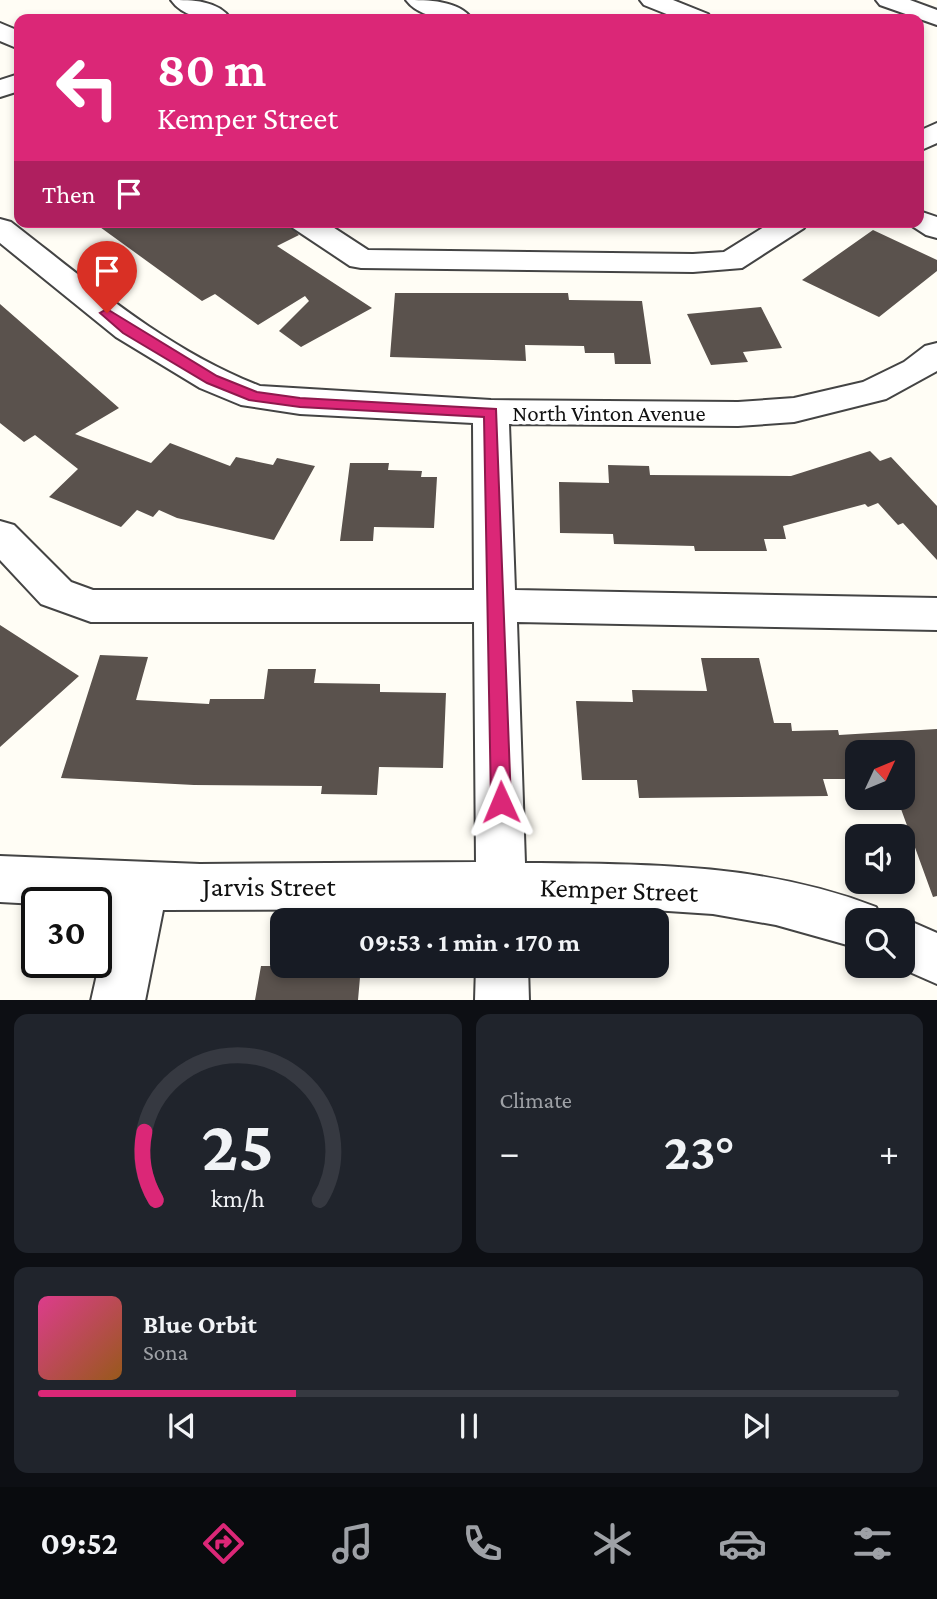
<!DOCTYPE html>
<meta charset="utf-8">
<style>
:root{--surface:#171b24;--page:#20242c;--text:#f1f3f6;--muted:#9ea1a6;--line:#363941;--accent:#db2777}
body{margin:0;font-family:"Crimson Pro",serif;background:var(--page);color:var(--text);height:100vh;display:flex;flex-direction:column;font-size:26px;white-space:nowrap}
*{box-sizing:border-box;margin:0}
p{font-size:23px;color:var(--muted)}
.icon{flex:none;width:38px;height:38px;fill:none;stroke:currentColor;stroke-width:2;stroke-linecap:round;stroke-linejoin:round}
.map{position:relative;height:1000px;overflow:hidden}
.panel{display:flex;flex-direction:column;gap:14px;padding:14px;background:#0d0f14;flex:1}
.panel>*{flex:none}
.top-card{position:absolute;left:14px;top:14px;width:910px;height:214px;border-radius:14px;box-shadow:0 4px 10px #0003;background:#db2777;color:#fff;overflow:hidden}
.needle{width:46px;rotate:46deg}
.controls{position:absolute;left:845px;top:740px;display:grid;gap:14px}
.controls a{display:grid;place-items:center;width:70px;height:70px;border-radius:14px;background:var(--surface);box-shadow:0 4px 10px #0003;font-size:35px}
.speed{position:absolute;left:21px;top:887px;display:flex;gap:14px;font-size:35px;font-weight:700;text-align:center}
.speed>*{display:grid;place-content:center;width:91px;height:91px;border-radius:50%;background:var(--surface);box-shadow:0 4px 10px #0003;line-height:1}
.speed .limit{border:4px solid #111;border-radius:10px;background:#fff;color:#111}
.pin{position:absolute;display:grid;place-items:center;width:60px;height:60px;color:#fff;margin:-72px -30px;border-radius:50% 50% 50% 0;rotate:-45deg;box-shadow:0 0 7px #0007}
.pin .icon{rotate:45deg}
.me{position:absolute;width:77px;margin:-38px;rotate:359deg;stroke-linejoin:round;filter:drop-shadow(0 0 5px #0008)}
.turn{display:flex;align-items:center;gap:24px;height:147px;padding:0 28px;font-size:32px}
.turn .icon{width:91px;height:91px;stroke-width:2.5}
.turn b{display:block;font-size:49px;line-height:60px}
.then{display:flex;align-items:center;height:66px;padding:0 28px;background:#0003;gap:14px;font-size:26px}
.big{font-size:52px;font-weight:700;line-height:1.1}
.panel .widget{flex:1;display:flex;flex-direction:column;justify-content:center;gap:10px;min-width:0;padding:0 24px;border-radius:14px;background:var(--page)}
.panel .dial{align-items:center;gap:0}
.dial svg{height:182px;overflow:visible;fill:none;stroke:var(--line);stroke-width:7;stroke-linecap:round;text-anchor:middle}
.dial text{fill:var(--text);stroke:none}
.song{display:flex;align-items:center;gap:21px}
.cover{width:84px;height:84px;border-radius:10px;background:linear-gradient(135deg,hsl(330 70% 55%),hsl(30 70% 35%))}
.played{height:7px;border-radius:4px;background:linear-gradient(90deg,var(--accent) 30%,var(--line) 30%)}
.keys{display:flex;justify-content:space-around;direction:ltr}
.heat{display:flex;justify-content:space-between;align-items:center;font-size:38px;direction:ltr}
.panel .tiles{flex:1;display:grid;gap:14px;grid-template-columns:1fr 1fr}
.widget:last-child{grid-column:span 2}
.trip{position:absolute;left:270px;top:908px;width:399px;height:70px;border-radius:14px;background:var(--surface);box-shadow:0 4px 10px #0003;font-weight:700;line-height:70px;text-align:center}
.tabs{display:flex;height:112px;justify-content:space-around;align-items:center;background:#090b0e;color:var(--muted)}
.tabs .icon{width:49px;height:49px}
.tabs .current{color:var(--accent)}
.tabs b{font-size:32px;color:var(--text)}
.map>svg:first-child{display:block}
.building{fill:#5a524d}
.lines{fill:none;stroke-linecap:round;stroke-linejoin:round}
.minor-casing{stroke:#444;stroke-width:4}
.minor{fill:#fff;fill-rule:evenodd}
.route{fill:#db2777;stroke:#8e194d;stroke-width:2}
.labels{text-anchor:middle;stroke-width:7;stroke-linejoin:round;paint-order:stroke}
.street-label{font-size:23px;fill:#111;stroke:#fff}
.near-street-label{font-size:28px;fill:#111;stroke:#fff}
</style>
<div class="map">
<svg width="937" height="1001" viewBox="0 0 937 1001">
<rect width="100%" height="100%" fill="#fffdf5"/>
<path class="building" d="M93,222H287L299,235L277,246L372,308L301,347L279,331L309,301L305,296L258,325L215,294L202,301Z
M873,230L937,260V271L879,317L802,280Z
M395,293H568L569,300L642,301L651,364H615L614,353H585L584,346L525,345L526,361L390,357Z
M0,304L119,408L75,434L151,463L170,443L230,466L236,457L273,465L277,458L315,466L274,540L177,518L159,510L153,517L137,510L121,527L49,497L78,469L35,435L24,442L0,423Z
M761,307L782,348L743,352L748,362L711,365L687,314Z
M870,451L880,461L891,457L937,506V560L903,523L898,525L878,503L868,507L865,504L783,526L786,539H764L767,551H695L694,546L614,544L613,534L560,533L559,482L609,483L608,465L649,466L650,475L791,476Z
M350,463H389L388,470L422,471L421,477H437L434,528L374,527L373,541H340Z
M0,625L79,676L0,747Z
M100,655L148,657L136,700L209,704L210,699H264L268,669H316L314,683L380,684V692L446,693L443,768L379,767L377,795L321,794L322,786L194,785L61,778Z
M701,658H759L774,723H791L792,731L838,730L839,735L937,729V896L933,897L897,798H903V752H858V779H823L828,796L639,798L637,780H582L576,701L633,702L632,690L707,691Z
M261,966H361L358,1000H255Z"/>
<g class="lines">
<defs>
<path id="minor" d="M171,0C192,0 218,0 231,19C211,20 184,19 171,0Z
M406,0C427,0 459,0 472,19C451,20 420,19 406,0Z
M640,0H673L708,14L712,19H679L644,5Z
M876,0H910L937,10V25L880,5Z
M0,23L19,31V49L0,41Z
M19,74V91L0,97V80Z
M937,123V143L919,151V131Z
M919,211L937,217V238L926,235L906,222H919Z
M0,219L11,222C90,283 165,349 260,386L491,400L738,402L794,398L863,382L904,362L925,346L937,343V371L886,399L794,422L738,426L509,424L515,590L937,598V630L517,622L525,863C645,864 763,863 876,907L882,920H858V948L776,925L713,914L653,910L527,909V920H477L476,909L163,910L145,1001H91L112,908H96V903L37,904L0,902V856L200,864L476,862L474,622H91L41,604L0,560V521L14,525L71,582L93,590H474L473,423L300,414L241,405L200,388L116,337L0,243Z
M289,222H325L368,250L693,254L724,252L772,222H808L804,228L742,268L693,272L361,268L350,266L293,228Z
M903,918L937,933V984L896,966H903V920H897Z
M476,966H528L529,1001H475Z"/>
</defs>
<use href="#minor" class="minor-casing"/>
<use href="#minor" class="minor"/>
</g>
<path class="route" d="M107,309L217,376L257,392L300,398L496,409L511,802L508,808L501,810L494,808L491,802L484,417L300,407L249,400L207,383L123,333L100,313Z"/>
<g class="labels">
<g class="street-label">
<text x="609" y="421">North Vinton Avenue</text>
</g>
<g class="near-street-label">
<text x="269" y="896">Jarvis Street</text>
<text transform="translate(619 889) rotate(2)" y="10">Kemper Street</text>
</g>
</g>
</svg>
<div class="controls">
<a><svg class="needle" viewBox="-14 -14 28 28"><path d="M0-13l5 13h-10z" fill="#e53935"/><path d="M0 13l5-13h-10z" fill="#9ea1a6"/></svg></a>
<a><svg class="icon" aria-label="sound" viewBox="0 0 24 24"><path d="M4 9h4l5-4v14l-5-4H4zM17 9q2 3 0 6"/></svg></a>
<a><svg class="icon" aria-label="search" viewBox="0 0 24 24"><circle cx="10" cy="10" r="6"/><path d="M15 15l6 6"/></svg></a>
</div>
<div class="speed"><div class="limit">30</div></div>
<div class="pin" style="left:107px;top:313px;background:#d93025"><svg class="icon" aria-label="arrive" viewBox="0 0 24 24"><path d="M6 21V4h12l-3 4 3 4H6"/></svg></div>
<svg class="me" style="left:501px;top:802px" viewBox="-20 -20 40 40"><path d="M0-17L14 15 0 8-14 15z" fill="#db2777" stroke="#fff" stroke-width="4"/></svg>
<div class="trip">09:53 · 1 min · 170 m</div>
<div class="top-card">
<div class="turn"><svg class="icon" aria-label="left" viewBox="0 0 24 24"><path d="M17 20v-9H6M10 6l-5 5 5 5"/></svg><div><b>80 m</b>Kemper Street</div></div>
<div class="then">Then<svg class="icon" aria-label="arrive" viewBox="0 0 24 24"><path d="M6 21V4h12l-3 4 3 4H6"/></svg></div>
</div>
</div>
<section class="panel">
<div class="tiles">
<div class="widget dial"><svg viewBox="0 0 100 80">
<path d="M14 69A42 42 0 1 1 86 69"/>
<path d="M14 69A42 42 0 0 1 9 39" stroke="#db2777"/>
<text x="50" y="56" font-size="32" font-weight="700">25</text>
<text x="50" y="72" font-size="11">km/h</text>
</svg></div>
<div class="widget"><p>Climate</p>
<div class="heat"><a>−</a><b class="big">23°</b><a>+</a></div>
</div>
<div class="widget">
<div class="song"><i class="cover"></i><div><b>Blue Orbit</b><p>Sona</p></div></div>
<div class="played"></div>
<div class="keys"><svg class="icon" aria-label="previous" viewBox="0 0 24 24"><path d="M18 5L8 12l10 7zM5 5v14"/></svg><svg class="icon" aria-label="pause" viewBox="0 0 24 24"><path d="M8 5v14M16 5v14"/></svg><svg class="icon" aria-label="next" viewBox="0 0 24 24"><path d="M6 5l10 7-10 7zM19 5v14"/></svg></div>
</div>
</div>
</section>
<nav class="tabs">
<b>09:52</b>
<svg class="icon current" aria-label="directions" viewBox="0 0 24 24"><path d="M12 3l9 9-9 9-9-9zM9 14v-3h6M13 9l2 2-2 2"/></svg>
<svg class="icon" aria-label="music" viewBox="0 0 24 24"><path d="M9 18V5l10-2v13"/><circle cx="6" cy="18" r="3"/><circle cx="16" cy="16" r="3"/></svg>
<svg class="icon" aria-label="phone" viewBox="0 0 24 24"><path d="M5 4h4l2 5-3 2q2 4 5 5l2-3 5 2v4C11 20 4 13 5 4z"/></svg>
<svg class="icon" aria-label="climate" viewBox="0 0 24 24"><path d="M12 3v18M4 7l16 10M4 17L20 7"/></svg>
<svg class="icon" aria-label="car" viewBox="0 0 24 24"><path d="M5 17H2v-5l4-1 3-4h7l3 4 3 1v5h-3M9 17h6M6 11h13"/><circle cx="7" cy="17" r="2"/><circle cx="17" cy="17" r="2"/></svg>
<svg class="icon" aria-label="filters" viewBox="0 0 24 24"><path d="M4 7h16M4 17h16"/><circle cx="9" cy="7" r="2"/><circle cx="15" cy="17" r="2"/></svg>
</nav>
